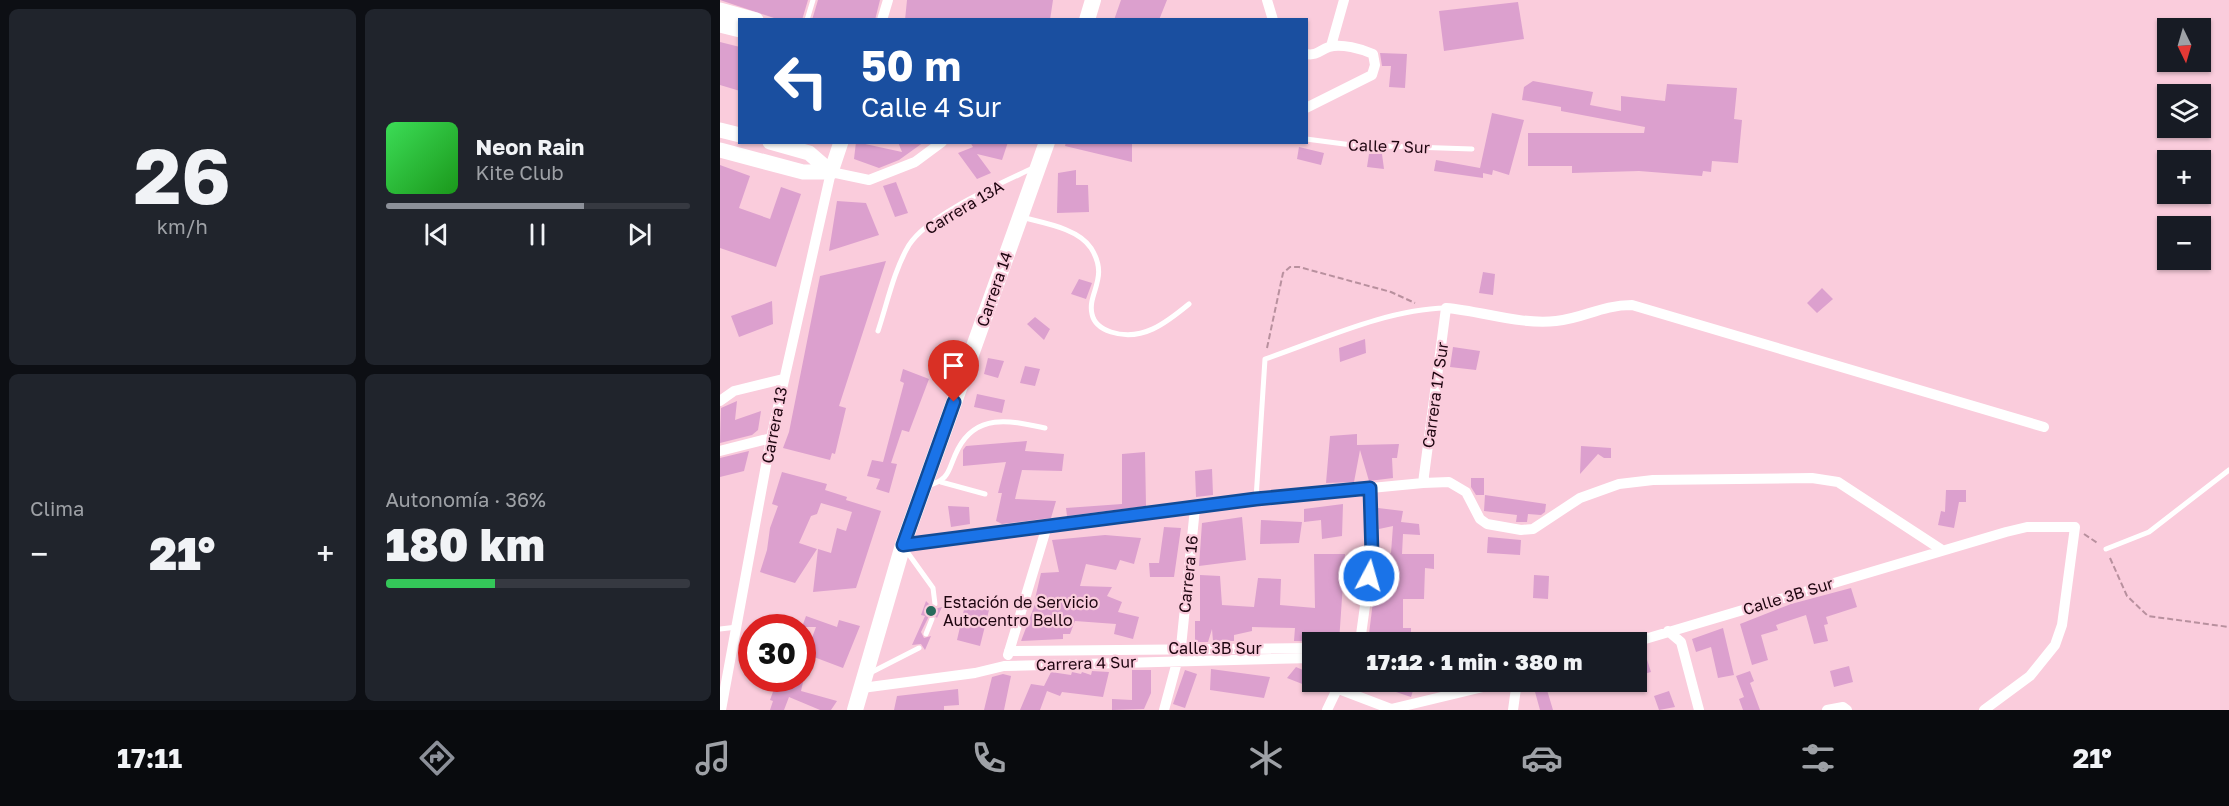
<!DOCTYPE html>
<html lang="es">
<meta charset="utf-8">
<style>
:root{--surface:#171b24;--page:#20242c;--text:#f1f3f6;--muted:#9ea1a6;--line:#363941;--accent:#8c9099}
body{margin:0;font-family:"Golos Text",sans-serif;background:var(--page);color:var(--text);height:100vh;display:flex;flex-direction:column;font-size:22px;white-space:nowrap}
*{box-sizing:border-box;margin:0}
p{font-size:20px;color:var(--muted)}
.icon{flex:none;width:33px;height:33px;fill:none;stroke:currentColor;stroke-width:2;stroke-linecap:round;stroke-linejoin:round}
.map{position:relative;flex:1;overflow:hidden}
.sheet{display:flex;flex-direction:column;gap:9px;padding:9px;background:#0d0f14;width:720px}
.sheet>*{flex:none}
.guide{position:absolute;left:18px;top:18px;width:570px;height:126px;border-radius:0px;box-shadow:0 2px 4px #0004;background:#1a4fa0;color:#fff;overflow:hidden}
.needle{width:39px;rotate:175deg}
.fabs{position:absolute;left:1437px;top:18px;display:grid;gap:12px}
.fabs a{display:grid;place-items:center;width:54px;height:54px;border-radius:0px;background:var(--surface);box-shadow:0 2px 4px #0004;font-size:30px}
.speed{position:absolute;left:18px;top:614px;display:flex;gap:12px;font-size:30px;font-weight:700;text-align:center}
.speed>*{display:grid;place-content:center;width:78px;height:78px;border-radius:50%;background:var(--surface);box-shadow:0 2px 4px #0004;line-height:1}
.speed .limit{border:9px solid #d22;background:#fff;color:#111}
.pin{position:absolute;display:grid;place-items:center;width:51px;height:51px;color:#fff;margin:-62px -26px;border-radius:50% 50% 50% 0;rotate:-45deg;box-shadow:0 0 6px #0007}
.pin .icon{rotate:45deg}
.me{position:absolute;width:66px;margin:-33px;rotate:6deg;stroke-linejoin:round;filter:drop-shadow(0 0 4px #0008)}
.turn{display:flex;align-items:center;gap:21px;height:126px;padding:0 24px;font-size:27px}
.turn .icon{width:78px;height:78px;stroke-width:2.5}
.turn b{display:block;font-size:42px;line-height:51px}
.big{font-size:45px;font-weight:800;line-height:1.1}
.sheet .tile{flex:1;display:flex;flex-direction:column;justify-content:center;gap:9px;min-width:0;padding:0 21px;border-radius:9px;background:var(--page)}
.sheet .dial{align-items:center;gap:0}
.dial b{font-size:78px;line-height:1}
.song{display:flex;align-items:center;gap:18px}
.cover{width:72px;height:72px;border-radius:9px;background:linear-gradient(135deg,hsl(130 70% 55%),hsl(120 70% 35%))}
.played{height:6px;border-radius:3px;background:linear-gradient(90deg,var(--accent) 65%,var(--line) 65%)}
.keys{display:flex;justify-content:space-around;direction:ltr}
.heat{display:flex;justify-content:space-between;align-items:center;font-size:33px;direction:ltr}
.charge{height:9px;border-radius:4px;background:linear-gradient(90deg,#34c759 36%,var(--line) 0)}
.sheet .tiles{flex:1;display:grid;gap:9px;grid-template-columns:repeat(2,1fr)}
.trip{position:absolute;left:582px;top:632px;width:345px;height:60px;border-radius:0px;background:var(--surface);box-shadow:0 2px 4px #0004;font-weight:800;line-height:60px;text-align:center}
.tab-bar{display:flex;height:96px;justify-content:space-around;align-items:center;background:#090b0e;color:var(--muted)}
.tab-bar .icon{width:42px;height:42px}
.tab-bar .on{color:var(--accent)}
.tab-bar b{font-size:27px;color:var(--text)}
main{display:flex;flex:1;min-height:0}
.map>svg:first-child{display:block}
.building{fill:#dca0ce}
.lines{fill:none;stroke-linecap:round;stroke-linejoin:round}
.path{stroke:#b8909e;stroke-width:2;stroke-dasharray:6 3;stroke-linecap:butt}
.lane{stroke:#fff;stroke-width:5}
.street{stroke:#fff;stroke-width:10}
.secondary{stroke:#fff;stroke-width:15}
.primary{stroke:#fff;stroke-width:16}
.route-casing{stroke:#114b97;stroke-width:15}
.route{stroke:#1a73e8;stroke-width:10}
.poi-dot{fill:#296b5c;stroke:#faccdc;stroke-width:2}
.labels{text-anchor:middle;stroke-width:4.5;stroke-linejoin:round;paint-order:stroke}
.street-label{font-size:16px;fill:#1e0510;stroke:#faccdc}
.poi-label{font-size:16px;fill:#1e0510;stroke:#faccdc;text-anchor:start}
</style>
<main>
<section class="sheet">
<div class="tiles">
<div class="tile dial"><b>26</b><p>km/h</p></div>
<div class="tile">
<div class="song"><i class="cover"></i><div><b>Neon Rain</b><p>Kite Club</p></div></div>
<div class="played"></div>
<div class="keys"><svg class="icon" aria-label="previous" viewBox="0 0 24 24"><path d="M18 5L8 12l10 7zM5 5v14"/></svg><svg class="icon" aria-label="pause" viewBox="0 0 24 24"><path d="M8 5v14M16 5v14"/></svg><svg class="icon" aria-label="next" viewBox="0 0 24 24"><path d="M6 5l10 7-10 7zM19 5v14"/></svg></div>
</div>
<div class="tile"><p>Clima</p>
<div class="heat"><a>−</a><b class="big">21°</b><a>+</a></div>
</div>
<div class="tile"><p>Autonomía · 36%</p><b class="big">180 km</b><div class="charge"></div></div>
</div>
</section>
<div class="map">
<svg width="1509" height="710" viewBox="0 0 1509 710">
<rect width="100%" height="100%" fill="#faccdc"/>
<path class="building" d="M0,0H88L82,20H60Z
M98,0H160L155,20H92Z
M187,0H333L330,20H185Z
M401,0H447L439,20H394Z
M798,2L804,39L724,51L719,11Z
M0,42L20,47V91L0,85Z
M660,53L687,54L685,88L669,87L671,66H662Z
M813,81L873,92L870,105L901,111V96L945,101L947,84L1017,88L1014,119L1022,120L1018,163L992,161L991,172L983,171L982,176L919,171L852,173V166H808V133H924L925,127L841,111V107L802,100L804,87Z
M772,113L804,120L789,175L773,170L772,175L763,173V178L714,171L716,160L760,168Z
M136,142L182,152L178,142H204L179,160L159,168L134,159Z
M250,142H288L282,160L257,154L271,173L257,179L238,153L253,147Z
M346,142H412V162L345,146Z
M579,147L604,153L601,165L577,159Z
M649,154H662L664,169L647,167Z
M0,165L30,176L19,208L50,219L61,187L81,194L56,267L0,248Z
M356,170V185H368L369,212L337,213L338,173Z
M176,182L188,213L175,217L163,186Z
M117,201L146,203L159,235L109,251Z
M166,261L119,406L126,408L115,454L112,453L110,460L63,448L69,432L100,276Z
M763,272L775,274L773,295L759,293Z
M359,279L372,283L366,299L351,294Z
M1102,288L1113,299L1097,313L1087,303Z
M52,301L53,324L19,337L11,316Z
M315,317L330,329L324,340L307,324Z
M645,339L646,353L620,362L619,348Z
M733,347L760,351L756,370L730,367Z
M268,358L284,361L278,378L264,374Z
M305,366L320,369L315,386L300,383Z
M183,369L209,379L189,432L182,430L171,463L177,464L169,493L156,489L160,479L147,476L152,460L163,462L184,383L180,381Z
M257,394L285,400L282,413L254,407Z
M17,401L15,420L41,411L38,430L32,435L0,443L1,408Z
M637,434V445L679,444L677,458H672L673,478L649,481L640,450L634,482L606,483L610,436Z
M307,441L305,451L344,454L342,471L302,470L295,499L336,501L331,518L282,524L276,521L282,493H278L286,462L243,466V450L246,446Z
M861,446L891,448V458H884L878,454L860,474Z
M29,451L24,471L0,477V458Z
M425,452L426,506L347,516L346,508L402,504V454Z
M492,469L493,495L476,497L475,471Z
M62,472L107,484L105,490L127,497L126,500L161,511L136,588L93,592L98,549L111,553L117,528L126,531L132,512L101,503L97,514L91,516L79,543L97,549L75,583L40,572L47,550L50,528L58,506L52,504Z
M751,478H764V495H756L751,487Z
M1226,490H1246V502H1239L1234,528L1218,525L1221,511L1225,512Z
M765,495L826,504L825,512L821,515L808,514L807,522H796L797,515L764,511Z
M623,504L622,536L602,539L601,520L584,522V509Z
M228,506L249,507L250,524L231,527Z
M658,508L683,511L681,522L699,524L700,535L683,534L682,554H714V569L705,568L704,599H683V628H691V642H648L659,553H671L673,526L659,529Z
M522,517L526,560L479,566L482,523Z
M541,520L582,522L579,543L540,544Z
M444,527L461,528L454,577H430L429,563H439Z
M385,535L421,538L414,564L400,560L396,570L366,564L360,586L392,587L387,596L402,602L398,612L419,617L413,639L394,634L396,624L355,621L350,634H343V639L301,641L317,599H315L321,573L339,572L332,540Z
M768,537L801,540L800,555L767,553Z
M594,554H625L619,642L574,641L575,628L532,627V631L514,635V641H493L492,629L488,642H475V621H480V575L500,576L502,605L534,607L538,578L561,579L560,605L595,608Z
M814,575L829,576L828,599L813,598Z
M1131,588L1137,607L1106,617L1108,624L1104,625L1108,641L1094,644L1086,615L1056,625L1058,630L1041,635L1048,660L1032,665L1020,624L1071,604Z
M206,601L214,609L222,607L217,618L213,614L209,616L201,632L204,638L211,636L205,650L201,644L192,645L205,616L201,615Z
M246,601L270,606L260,646L237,640Z
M86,616L117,627L119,620L140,626L123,668L86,654L96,627H82Z
M1003,628L1014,675L998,678L991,647L976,652L972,639Z
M923,647L931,672L916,676V649Z
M1129,666L1133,682L1114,687L1110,671Z
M576,667L592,674L590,687L567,678Z
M491,669L550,677L544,698L490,690Z
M412,670H431V693L424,709L392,710V699L412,700Z
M465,670L477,674L465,708L453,704Z
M372,671L389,672L383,697L342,692L340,696L327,691L320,710H300L311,684L324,686L331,672L351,675L352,672L361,674L362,672L371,675Z
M1030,671L1034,681L1030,683L1040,710H1023L1019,699L1024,697L1016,676Z
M283,674L291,676L284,710H264L272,677Z
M58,678H84L81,691L117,701L111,710H100L69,697L64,710H50L53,701L50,700Z
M673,681H696L691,697L670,690Z
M812,681H848V684L827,690L833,710H820Z
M238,689L239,705L224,706V710H174L177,696Z
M949,691L955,707L939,710L934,696Z"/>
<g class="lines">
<path class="path" d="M547,348L563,273L570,267H579L671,292L695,303
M1364,534L1379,544
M1390,558L1407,596L1428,616L1509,627"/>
<path class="lane" d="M87,20L93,0
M586,139L632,145L752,149
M301,217C323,223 358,228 371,248C390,278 367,293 372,314C374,324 382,329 391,332C422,342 446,323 469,304
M158,331C167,304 174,270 189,245C209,214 280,184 313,168
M221,482L265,494
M207,486C232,479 227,470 238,449C257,412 292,421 325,428
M536,499L545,359C601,340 667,309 726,308
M185,549L213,588L215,604
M1386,549L1429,532L1509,470
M0,629L17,627
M206,634L212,619
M150,673L199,648"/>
<path class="street" d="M547,0L553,20
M162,20L168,0
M611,46L624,0
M586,54C597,56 600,50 609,47C621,43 642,49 653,54L655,65L652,75L586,108
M0,401L14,391L63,379
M0,451L51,438
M703,483L726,308C762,311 800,325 836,321C865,318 881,305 912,305L1324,427
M183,545L536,499L703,483L729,482L746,492L760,519L767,524L801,530L813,529L860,498L899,484L933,480L1092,478L1118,482L1222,550
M948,631L961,642L979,710
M640,642L652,555L650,488
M915,642L1286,532L1307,527H1355L1342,625L1335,645L1310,676L1264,710
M289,651L592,648
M288,655L327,526
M142,688L255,673L284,666L592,658
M616,688L671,709L788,681
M1,710L51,438L111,172L149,180L195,162L222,142
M444,710L461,647L475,508
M607,710L621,681
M793,710L797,681
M1107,710L1123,707L1127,710"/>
<path class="secondary" d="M0,10L36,20
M0,25L20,30
M0,130L20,135
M50,142L89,153L111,172
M0,150L83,172H111
M111,172L121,142"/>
<path class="primary" d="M367,20L373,0
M135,710L183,545L327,142"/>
</g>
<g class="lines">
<defs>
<path id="route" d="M234,402L183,545L536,499L650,488L652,555L649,576"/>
</defs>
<use href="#route" class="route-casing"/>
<use href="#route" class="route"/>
</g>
<circle class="poi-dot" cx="211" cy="611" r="6"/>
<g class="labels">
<g class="street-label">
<text transform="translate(669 146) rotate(2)" y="6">Calle 7 Sur</text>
<text transform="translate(244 207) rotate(-31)" y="6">Carrera 13A</text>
<text transform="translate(274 289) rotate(-71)" y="6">Carrera 14</text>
<text transform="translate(715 395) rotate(-82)" y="6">Carrera 17 Sur</text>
<text transform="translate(54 425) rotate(-79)" y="6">Carrera 13</text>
<text transform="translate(468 574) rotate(-84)" y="6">Carrera 16</text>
<text transform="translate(1068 596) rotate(-17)" y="6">Calle 3B Sur</text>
<text x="495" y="654">Calle 3B Sur</text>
<text transform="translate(366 663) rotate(-2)" y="6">Carrera 4 Sur</text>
</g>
<g class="poi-label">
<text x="223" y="608">Estación de Servicio<tspan x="223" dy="18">Autocentro Bello</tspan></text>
</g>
</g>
</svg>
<div class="fabs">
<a><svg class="needle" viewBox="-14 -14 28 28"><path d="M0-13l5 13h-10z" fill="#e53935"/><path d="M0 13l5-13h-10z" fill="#9ea1a6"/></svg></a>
<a><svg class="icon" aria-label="layers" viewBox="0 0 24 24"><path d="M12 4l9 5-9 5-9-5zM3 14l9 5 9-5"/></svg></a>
<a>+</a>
<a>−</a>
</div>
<div class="speed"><div class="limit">30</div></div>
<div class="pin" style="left:234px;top:402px;background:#d93025"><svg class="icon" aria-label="arrive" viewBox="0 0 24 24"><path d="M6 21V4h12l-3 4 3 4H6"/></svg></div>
<svg class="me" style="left:649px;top:576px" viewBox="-20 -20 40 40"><circle r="17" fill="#1a73e8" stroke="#fff" stroke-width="3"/><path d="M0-11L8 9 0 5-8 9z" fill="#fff"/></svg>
<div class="trip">17:12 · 1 min · 380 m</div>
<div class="guide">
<div class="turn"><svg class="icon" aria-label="left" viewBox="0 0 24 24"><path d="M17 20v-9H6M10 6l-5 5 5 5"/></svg><div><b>50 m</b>Calle 4 Sur</div></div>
</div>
</div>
</main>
<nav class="tab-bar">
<b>17:11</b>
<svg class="icon on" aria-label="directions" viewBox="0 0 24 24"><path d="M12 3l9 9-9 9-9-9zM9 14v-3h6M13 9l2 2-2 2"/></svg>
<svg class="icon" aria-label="music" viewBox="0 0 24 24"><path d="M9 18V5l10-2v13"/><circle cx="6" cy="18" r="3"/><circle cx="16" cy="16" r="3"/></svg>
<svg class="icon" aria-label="phone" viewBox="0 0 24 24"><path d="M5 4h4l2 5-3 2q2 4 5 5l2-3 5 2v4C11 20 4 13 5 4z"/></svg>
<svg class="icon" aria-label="climate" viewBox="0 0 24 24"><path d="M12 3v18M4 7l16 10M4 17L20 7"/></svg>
<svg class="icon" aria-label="car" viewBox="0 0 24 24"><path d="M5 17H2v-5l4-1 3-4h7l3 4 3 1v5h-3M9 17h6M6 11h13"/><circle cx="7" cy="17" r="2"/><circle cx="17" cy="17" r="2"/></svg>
<svg class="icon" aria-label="filters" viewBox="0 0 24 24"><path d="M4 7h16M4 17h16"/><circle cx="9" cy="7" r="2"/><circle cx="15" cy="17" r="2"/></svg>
<b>21°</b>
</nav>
